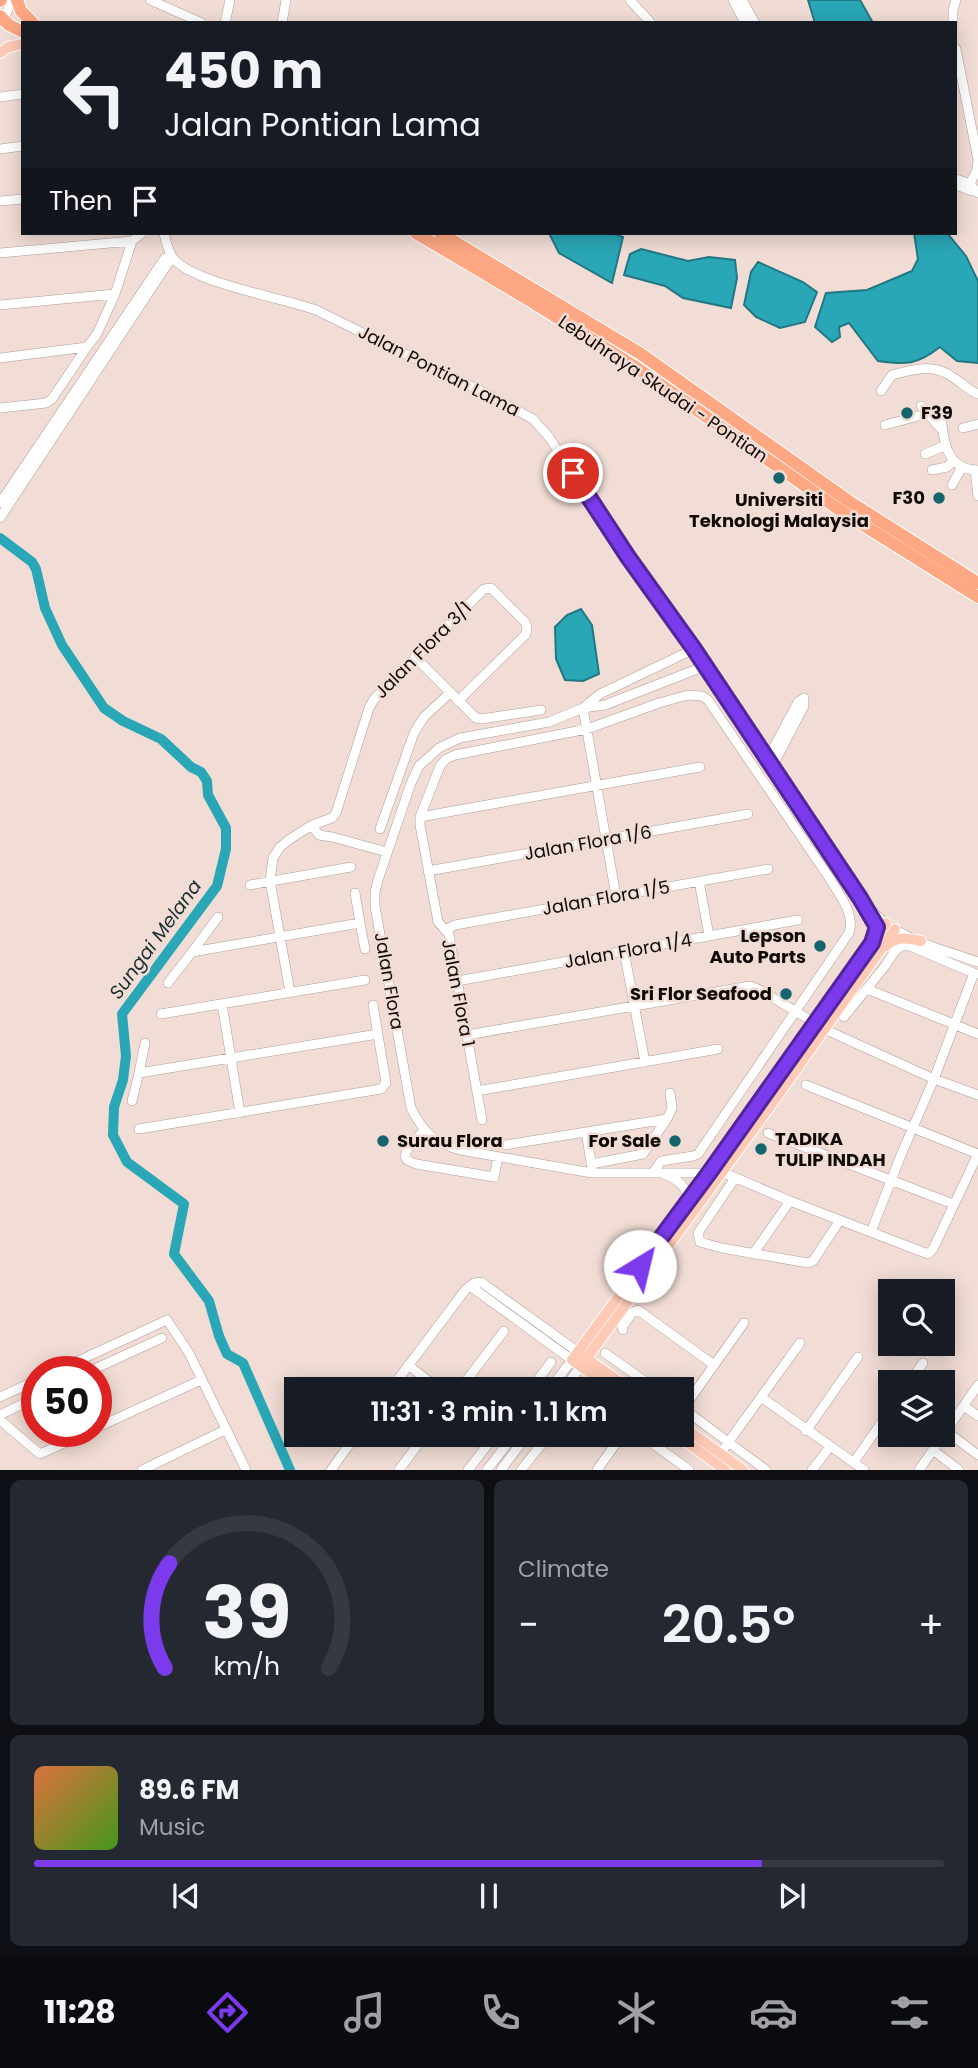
<!DOCTYPE html>
<meta charset="utf-8">
<style>
:root{--surface:#171b24;--page:#242831;--text:#f1f3f6;--muted:#9ea1a6;--line:#363941;--accent:#7c3aed}
body{margin:0;font-family:Poppins,sans-serif;background:var(--page);color:var(--text);height:100vh;display:flex;flex-direction:column;font-size:26px;white-space:nowrap}
*{box-sizing:border-box;margin:0}
p{font-size:23px;color:var(--muted)}
.icon{flex:none;width:38px;height:38px;fill:none;stroke:currentColor;stroke-width:2;stroke-linecap:round;stroke-linejoin:round}
.map{position:relative;height:1470px;overflow:hidden}
.side{display:flex;flex-direction:column;gap:10px;padding:10px;background:#0d0f14;flex:1}
.side>*{flex:none}
.banner{position:absolute;left:21px;top:21px;width:936px;height:214px;border-radius:0px;box-shadow:0 4px 18px #0003;background:#171b24;color:var(--text);overflow:hidden}
.fabs{position:absolute;left:878px;top:1279px;display:grid;gap:14px}
.fabs a{display:grid;place-items:center;width:77px;height:77px;border-radius:0px;background:var(--surface);box-shadow:0 4px 18px #0003;font-size:35px}
.speed{position:absolute;left:21px;top:1356px;display:flex;gap:14px;font-size:35px;font-weight:700;text-align:center}
.speed>*{display:grid;place-content:center;width:91px;height:91px;border-radius:50%;background:var(--surface);box-shadow:0 4px 18px #0003;line-height:1}
.speed .limit{border:10px solid #d22;background:#fff;color:#111}
.pin{position:absolute;display:grid;place-items:center;width:60px;height:60px;color:#fff;margin:-30px;border:4px solid #fff;border-radius:50%;box-shadow:0 2px 7px #0007}
.me{position:absolute;width:77px;margin:-38px;rotate:36deg;stroke-linejoin:round;filter:drop-shadow(0 0 5px #0008)}
.turn{display:flex;align-items:center;gap:24px;height:147px;padding:0 28px;font-size:32px}
.turn .icon{width:91px;height:91px;stroke-width:2.5}
.turn b{display:block;font-size:49px;line-height:60px}
.then{display:flex;align-items:center;height:66px;padding:0 28px;background:#0003;gap:14px;font-size:26px}
.big{font-size:52px;font-weight:600;line-height:1.1}
.side .tile{flex:1;display:flex;flex-direction:column;justify-content:center;gap:10px;min-width:0;padding:0 24px;border-radius:10px;background:var(--page)}
.side .dial{align-items:center;gap:0}
.dial svg{height:182px;overflow:visible;fill:none;stroke:var(--line);stroke-width:7;stroke-linecap:round;text-anchor:middle}
.dial text{fill:var(--text);stroke:none}
.song{display:flex;align-items:center;gap:21px}
.cover{width:84px;height:84px;border-radius:10px;background:linear-gradient(135deg,hsl(20 70% 55%),hsl(100 70% 35%))}
.played{height:7px;border-radius:4px;background:linear-gradient(90deg,var(--accent) 80%,var(--line) 80%)}
.keys{display:flex;justify-content:space-around;direction:ltr}
.heat{display:flex;justify-content:space-between;align-items:center;font-size:38px;direction:ltr}
.side .tiles{flex:1;display:grid;gap:10px;grid-template-columns:1fr 1fr}
.tile:last-child{grid-column:span 2}
.trip{position:absolute;left:284px;top:1377px;width:410px;height:70px;border-radius:0px;background:var(--surface);box-shadow:0 4px 18px #0003;font-weight:600;line-height:70px;text-align:center}
.tab-bar{display:flex;height:112px;justify-content:space-around;align-items:center;background:#090b0e;color:var(--muted)}
.tab-bar .icon{width:49px;height:49px}
.tab-bar .on{color:var(--accent)}
.tab-bar b{font-size:32px;color:var(--text)}
.map>svg:first-child{display:block}
.water{fill:#2aa7b6;stroke:#227882;stroke-width:2}
.lines{fill:none;stroke-linecap:round;stroke-linejoin:round}
.river{stroke:#2aa7b6;stroke-width:10}
.minor-casing{stroke:#af9d96;stroke-width:10}
.major-casing{stroke:#fff;stroke-width:12}
.highway-casing{stroke:#fff;stroke-width:14}
.minor{stroke:#fff;stroke-width:9}
.major{stroke:#fecab5;stroke-width:10}
.highway{stroke:#fea783;stroke-width:12}
.route-casing{stroke:#51269a;stroke-width:18}
.route{stroke:#7c3aed;stroke-width:12}
.poi-dot{fill:#15636c;stroke:#f1ddd5;stroke-width:2.5}
.labels{text-anchor:middle;stroke-width:5;stroke-linejoin:round;paint-order:stroke}
.street-label{font-size:18px;fill:#110b08;stroke:#f1ddd5}
.poi-label{font-size:18px;font-weight:bold;fill:#110b08;stroke:#f1ddd5;text-anchor:end}
.water-label{font-size:19px;font-style:italic;fill:#1b2f33;stroke:#f1ddd5}
</style>
<div class="map">
<svg width="978" height="1470" viewBox="0 0 978 1470">
<rect width="100%" height="100%" fill="#f1ddd5"/>
<path class="water" d="M808,0H860L873,23H815Z
M549,233H611L623,237L612,283L559,253Z
M914,233H947L966,256L978,281V363L957,361L940,347C917,365 906,365 878,361L849,323L839,327L840,337L832,342L815,327L826,293L867,290L912,271L918,259Z
M641,249L688,261L709,257L735,260L737,278L731,308L683,298L665,286L624,275L630,254Z
M758,262L803,282L817,292L805,322L780,328L756,317L744,305L751,272Z
M581,609L592,625L599,674L583,681L565,680L556,659L555,627L567,615Z"/>
<g class="lines">
<path class="river" d="M0,538L32,562L36,569L45,608L62,645L104,708L123,721L161,739L191,767L201,772L207,781L208,795L226,828V849L217,886L122,1014L126,1056L123,1080L114,1107L113,1135L127,1162L184,1204L174,1254L209,1301L219,1336L227,1354L243,1363L290,1470"/>
<defs>
<path id="minor" d="M150,0L202,23
M630,0L651,23
M733,0L745,23
M742,0L755,23
M5,17L12,0
M225,23L230,0
M282,23L286,0
M953,23V10L956,0
M956,49L978,160L977,170L967,189
M0,97L23,94
M0,149L23,146
M956,179L970,184L978,193
M956,185L972,191
M0,201L23,199
M164,233C166,242 168,251 173,258C192,283 284,298 316,310L489,395L533,419L549,437L628,557L694,649L860,898C868,906 875,915 884,922C910,942 947,951 978,962
M0,253L132,241
M0,305L115,294
M0,358L87,347
M881,391L892,375C915,369 934,363 954,378C963,384 968,390 978,394
M921,406L941,429
M0,408L46,403L52,399L87,347L97,334L115,294L132,241L142,233
M941,414C943,440 946,470 978,470
M885,425L929,413
M963,428L978,424
M925,454L946,445
M932,470L947,467L953,461
M975,470L978,496
M952,485L962,467
M0,503L165,258
M0,518L172,257
M415,657L476,718L481,719L541,710
M705,666L605,705L583,708L549,722L460,738L439,748L419,766L411,783L378,880L375,892V906L411,1108C423,1132 434,1143 460,1150L592,1173H709
M584,707L600,694L694,649
M583,708L616,896
M767,760L798,702L804,698
M772,767L804,706V698
M420,817L700,767
M312,825L319,835L332,837L387,852
M380,829L414,733L424,717L450,693
M428,871L748,814
M699,881L709,936
M250,885L351,867
M355,893L360,923
M445,930L455,925L768,869
M624,951L645,1062
M192,952L218,917
M457,981L798,920
M168,983L192,952L360,923L365,949
M867,989L978,1034
M290,992L270,881L273,858L280,847L290,839L312,825L332,818L336,813L369,708L374,699L484,589L491,588L525,622L527,627L526,634L458,701
M222,1004L240,1113
M161,1014L365,980
M844,1017L885,966L895,951L901,946H910L976,974
M824,1029L934,1079L978,1095
M467,1035L750,986L760,990L815,1023
M145,1043L139,1073L378,1034
M806,1085L978,1154
M477,1091L718,1049
M132,1101L139,1073
M482,1120L449,934L438,922L420,825V817L440,766L446,759L455,755L587,729L659,703L688,695L702,696L708,700L832,882C841,898 855,914 849,933L698,1154L693,1156L661,1161L653,1173
M139,1129L381,1089L386,1083L373,1005
M424,1130L407,1150L405,1156L407,1160L416,1164L494,1177L498,1157
M586,1132L592,1168
M768,1133L953,1204
M505,1145L667,1119
M591,1164L643,1154L667,1119L672,1108L670,1093
M722,1172L790,1201L928,1254L933,1249L978,1154
M664,1174C678,1180 688,1186 687,1202
M735,1178L698,1233L700,1242L722,1248L808,1263L813,1261L840,1220
M871,1232L901,1155L934,1079L974,973
M753,1254L790,1201
M470,1286L572,1360L549,1390
M623,1330L622,1327L633,1312L638,1310L714,1365
M605,1353L657,1390
M408,1365L440,1390
M54,1372L167,1320L189,1353L246,1470
M88,1372L162,1338
M910,1382L923,1363
M390,1390L466,1289L474,1283L481,1282L578,1352
M459,1390L504,1331
M530,1390L551,1362
M563,1390L581,1366
M0,1397L37,1380
M761,1397L864,1470
M964,1406L978,1416
M681,1407L766,1470
M683,1409L744,1323
M0,1415L37,1397
M0,1420L40,1454L89,1432
M96,1428L201,1380
M806,1431L858,1357
M946,1431L978,1455
M641,1435L689,1470
M933,1450L959,1470
M717,1458L800,1343
M854,1462L891,1409
M142,1470L225,1430
M331,1470L356,1435
M399,1470L425,1435
M468,1470L495,1435
M487,1470L514,1435
M501,1470L527,1435
M521,1470L549,1435
M597,1470L622,1435
M812,1470L830,1447
M919,1470L978,1385"/>
<path id="major" d="M0,53L8,47L23,44
M860,898L876,924L875,938
M886,946C897,936 907,938 921,941
M582,1355L631,1390
M581,1366L779,1094L895,929
M614,1390L572,1360L709,1173L886,923
M681,1425L743,1470
M677,1435L725,1470"/>
<path id="highway" d="M17,0L21,11L33,23
M0,1L1,0
M0,16L9,25L23,32
M416,233L529,300L634,366L844,513L978,597
M440,233L641,354L850,502L978,583"/>
</defs>
<use href="#minor" class="minor-casing"/>
<use href="#major" class="major-casing"/>
<use href="#highway" class="highway-casing"/>
<use href="#minor" class="minor"/>
<use href="#major" class="major"/>
<use href="#highway" class="highway"/>
</g>
<g class="lines">
<defs>
<path id="route" d="M573,473L628,557L694,649L860,898L877,927L872,943L709,1173L640,1266"/>
</defs>
<use href="#route" class="route-casing"/>
<use href="#route" class="route"/>
</g>
<g class="poi-dot">
<circle cx="907" cy="413" r="7"/>
<circle cx="779" cy="478" r="7"/>
<circle cx="939" cy="498" r="7"/>
<circle cx="820" cy="946" r="7"/>
<circle cx="786" cy="994" r="7"/>
<circle cx="383" cy="1141" r="7"/>
<circle cx="675" cy="1141" r="7"/>
<circle cx="761" cy="1149" r="7"/>
</g>
<g class="labels">
<g class="street-label">
<text transform="translate(439 371) rotate(27)" y="6">Jalan Pontian Lama</text>
<text transform="translate(663 389) rotate(34)" y="6">Lebuhraya Skudai - Pontian</text>
<text transform="translate(423 650) rotate(-45)" y="6">Jalan Flora 3/1</text>
<text transform="translate(588 843) rotate(-10)" y="6">Jalan Flora 1/6</text>
<text transform="translate(606 898) rotate(-10)" y="6">Jalan Flora 1/5</text>
<text transform="translate(628 951) rotate(-10)" y="6">Jalan Flora 1/4</text>
<text transform="translate(389 981) rotate(80)" y="6">Jalan Flora</text>
<text transform="translate(458 993) rotate(79)" y="6">Jalan Flora 1</text>
</g>
<g class="poi-label">
<text x="921" y="419" text-anchor="start">F39</text>
<text x="925" y="504">F30</text>
<text x="779" y="506" text-anchor="middle">Universiti<tspan x="779" dy="21">Teknologi Malaysia</tspan></text>
<text x="806" y="942">Lepson<tspan x="806" dy="21">Auto Parts</tspan></text>
<text x="772" y="1000">Sri Flor Seafood</text>
<text x="775" y="1145" text-anchor="start">TADIKA<tspan x="775" dy="21">TULIP INDAH</tspan></text>
<text x="397" y="1147" text-anchor="start">Surau Flora</text>
<text x="661" y="1147">For Sale</text>
</g>
<g class="water-label">
<text transform="translate(155 939) rotate(-54)" y="7">Sungai Melana</text>
</g>
</g>
</svg>
<div class="fabs">
<a><svg class="icon" aria-label="search" viewBox="0 0 24 24"><circle cx="10" cy="10" r="6"/><path d="M15 15l6 6"/></svg></a>
<a><svg class="icon" aria-label="layers" viewBox="0 0 24 24"><path d="M12 4l9 5-9 5-9-5zM3 14l9 5 9-5"/></svg></a>
</div>
<div class="speed"><div class="limit">50</div></div>
<div class="pin" style="left:573px;top:473px;background:#d93025"><svg class="icon" aria-label="arrive" viewBox="0 0 24 24"><path d="M6 21V4h12l-3 4 3 4H6"/></svg></div>
<svg class="me" style="left:640px;top:1266px" viewBox="-20 -20 40 40"><circle r="19" fill="#fff"/><path d="M0-13L10 11 0 6-10 11z" fill="#7c3aed"/></svg>
<div class="trip">11:31 · 3 min · 1.1 km</div>
<div class="banner">
<div class="turn"><svg class="icon" aria-label="left" viewBox="0 0 24 24"><path d="M17 20v-9H6M10 6l-5 5 5 5"/></svg><div><b>450 m</b>Jalan Pontian Lama</div></div>
<div class="then">Then<svg class="icon" aria-label="arrive" viewBox="0 0 24 24"><path d="M6 21V4h12l-3 4 3 4H6"/></svg></div>
</div>
</div>
<section class="side">
<div class="tiles">
<div class="tile dial"><svg viewBox="0 0 100 80">
<path d="M14 69A42 42 0 1 1 86 69"/>
<path d="M14 69A42 42 0 0 1 16 23" stroke="#7c3aed"/>
<text x="50" y="56" font-size="32" font-weight="700">39</text>
<text x="50" y="72" font-size="11">km/h</text>
</svg></div>
<div class="tile"><p>Climate</p>
<div class="heat"><a>−</a><b class="big">20.5°</b><a>+</a></div>
</div>
<div class="tile">
<div class="song"><i class="cover"></i><div><b>89.6 FM</b><p>Music</p></div></div>
<div class="played"></div>
<div class="keys"><svg class="icon" aria-label="previous" viewBox="0 0 24 24"><path d="M18 5L8 12l10 7zM5 5v14"/></svg><svg class="icon" aria-label="pause" viewBox="0 0 24 24"><path d="M8 5v14M16 5v14"/></svg><svg class="icon" aria-label="next" viewBox="0 0 24 24"><path d="M6 5l10 7-10 7zM19 5v14"/></svg></div>
</div>
</div>
</section>
<nav class="tab-bar">
<b>11:28</b>
<svg class="icon on" aria-label="directions" viewBox="0 0 24 24"><path d="M12 3l9 9-9 9-9-9zM9 14v-3h6M13 9l2 2-2 2"/></svg>
<svg class="icon" aria-label="music" viewBox="0 0 24 24"><path d="M9 18V5l10-2v13"/><circle cx="6" cy="18" r="3"/><circle cx="16" cy="16" r="3"/></svg>
<svg class="icon" aria-label="phone" viewBox="0 0 24 24"><path d="M5 4h4l2 5-3 2q2 4 5 5l2-3 5 2v4C11 20 4 13 5 4z"/></svg>
<svg class="icon" aria-label="climate" viewBox="0 0 24 24"><path d="M12 3v18M4 7l16 10M4 17L20 7"/></svg>
<svg class="icon" aria-label="car" viewBox="0 0 24 24"><path d="M5 17H2v-5l4-1 3-4h7l3 4 3 1v5h-3M9 17h6M6 11h13"/><circle cx="7" cy="17" r="2"/><circle cx="17" cy="17" r="2"/></svg>
<svg class="icon" aria-label="filters" viewBox="0 0 24 24"><path d="M4 7h16M4 17h16"/><circle cx="9" cy="7" r="2"/><circle cx="15" cy="17" r="2"/></svg>
</nav>
